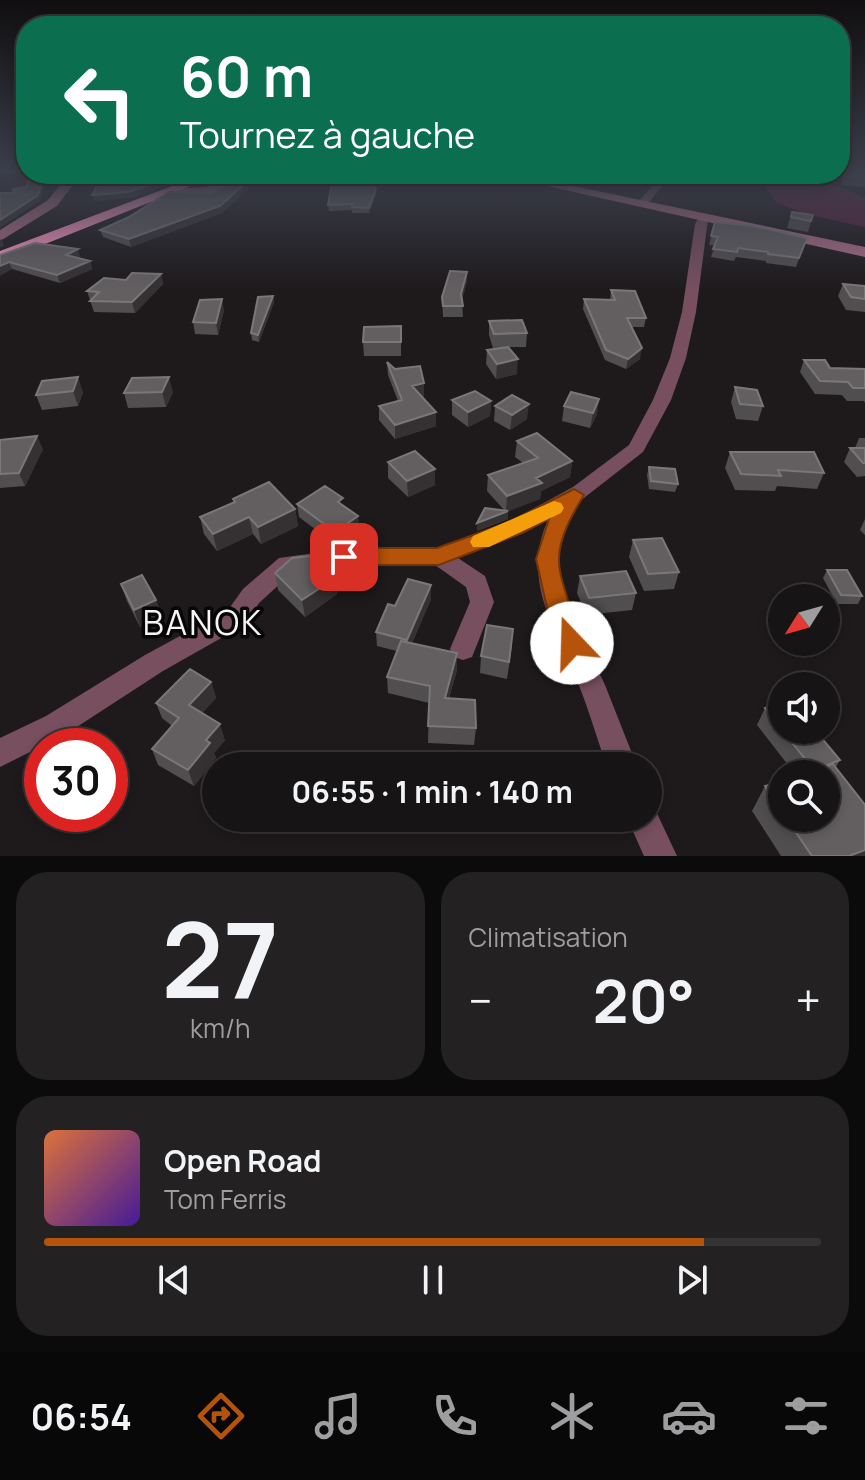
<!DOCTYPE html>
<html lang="fr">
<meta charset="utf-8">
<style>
:root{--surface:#161415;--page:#232122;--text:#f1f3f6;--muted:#9e9ea0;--line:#353334;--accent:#b45309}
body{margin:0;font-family:Manrope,sans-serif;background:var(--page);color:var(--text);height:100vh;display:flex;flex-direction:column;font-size:30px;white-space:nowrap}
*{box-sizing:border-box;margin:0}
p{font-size:26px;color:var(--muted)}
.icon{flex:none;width:44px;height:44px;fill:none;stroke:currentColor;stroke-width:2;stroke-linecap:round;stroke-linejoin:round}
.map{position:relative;height:856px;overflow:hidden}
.details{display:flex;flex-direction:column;gap:16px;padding:16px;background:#0c0b0c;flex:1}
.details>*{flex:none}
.hud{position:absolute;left:16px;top:16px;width:834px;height:168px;border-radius:32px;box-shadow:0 4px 12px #0003,0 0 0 2px var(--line);background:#0b6e4f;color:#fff;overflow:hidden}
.needle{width:52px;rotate:233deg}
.tools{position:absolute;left:768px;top:584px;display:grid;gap:16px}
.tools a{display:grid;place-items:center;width:72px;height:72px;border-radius:50%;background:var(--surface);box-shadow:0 4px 12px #0003,0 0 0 2px var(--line);font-size:40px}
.speed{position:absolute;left:24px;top:728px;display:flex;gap:16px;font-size:40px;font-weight:700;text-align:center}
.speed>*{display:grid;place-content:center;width:104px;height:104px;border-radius:50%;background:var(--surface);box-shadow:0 4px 12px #0003,0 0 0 2px var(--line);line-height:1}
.speed .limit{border:12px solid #d22;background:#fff;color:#111}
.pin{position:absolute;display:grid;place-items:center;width:68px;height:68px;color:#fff;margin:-34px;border-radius:16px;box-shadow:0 4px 12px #0006}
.me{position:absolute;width:88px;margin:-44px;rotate:339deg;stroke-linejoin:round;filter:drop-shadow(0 0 6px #0008)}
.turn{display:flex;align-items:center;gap:28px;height:168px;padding:0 32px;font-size:36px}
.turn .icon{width:104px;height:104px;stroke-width:2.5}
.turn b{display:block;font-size:56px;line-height:68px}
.big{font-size:60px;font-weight:700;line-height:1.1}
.details .widget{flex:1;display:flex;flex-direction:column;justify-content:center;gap:12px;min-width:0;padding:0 28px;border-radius:32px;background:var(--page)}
.details .dial{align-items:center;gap:0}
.dial b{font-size:104px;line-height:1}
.song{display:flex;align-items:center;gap:24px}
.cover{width:96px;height:96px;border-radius:12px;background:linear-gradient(135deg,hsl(20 70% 55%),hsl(260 70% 35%))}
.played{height:8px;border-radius:4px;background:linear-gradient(90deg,var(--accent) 85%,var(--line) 85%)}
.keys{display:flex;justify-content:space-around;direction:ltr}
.heat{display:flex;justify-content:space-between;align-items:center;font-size:44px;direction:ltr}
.details .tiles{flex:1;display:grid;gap:16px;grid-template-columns:1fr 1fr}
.widget:last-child{grid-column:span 2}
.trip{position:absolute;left:202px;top:752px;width:460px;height:80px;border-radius:40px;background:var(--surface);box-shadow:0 4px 12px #0003,0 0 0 2px var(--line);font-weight:700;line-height:80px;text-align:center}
.menu{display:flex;height:128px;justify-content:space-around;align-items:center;background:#090808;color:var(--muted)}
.menu .icon{width:56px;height:56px}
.menu .selected{color:var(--accent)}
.menu b{font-size:36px;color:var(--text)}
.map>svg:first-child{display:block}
.green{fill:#5b1d3b}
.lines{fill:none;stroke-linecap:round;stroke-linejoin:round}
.street{fill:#774f5f;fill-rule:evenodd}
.secondary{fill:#ab6c86;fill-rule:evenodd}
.highway{fill:#f995c0;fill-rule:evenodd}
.wall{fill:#514e4f}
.shaded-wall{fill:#353133}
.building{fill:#635f61;stroke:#7a7778;stroke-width:2}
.route{fill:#b45309;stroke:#753606;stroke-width:2}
.slow{fill:#f59e0b}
.labels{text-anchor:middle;stroke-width:7;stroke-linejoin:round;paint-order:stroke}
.near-quarter-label{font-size:34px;letter-spacing:2px;fill:#f6f4f4;stroke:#070606}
</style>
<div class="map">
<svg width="865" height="856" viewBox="0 0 865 856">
<rect width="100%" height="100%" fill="#1e1a1c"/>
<path class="green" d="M756,174H804L865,197V227L805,214L776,202Z"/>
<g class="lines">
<path class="street" d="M662,174H672L646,206H638V202Z
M699,217L708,219L696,312L686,358L671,400L643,452L580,501L566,528L560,550V573L568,606L605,685L637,766H607C597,739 589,710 578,683C555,629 520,577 549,518L523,533L458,558L485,576L494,602L472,657L463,660L454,657L450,649L470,602L466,587L435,565H344L293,572L259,603L246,624L163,671L66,734L0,767V738L46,716L145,655L228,610L243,589L279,558L344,549H438L507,523L573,487L629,445L653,400L670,358L682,312L695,224Z
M648,804L654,807L677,856H644L627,818H648Z"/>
<path class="secondary" d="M69,174H81L57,206L0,241V230L48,200Z
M244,174H262C244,187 180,206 161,193L168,189L206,187Z
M493,174H516L865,247V257Z"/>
<path class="highway" d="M204,174H221L0,262V251Z"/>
</g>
<path class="wall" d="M843,170H865V187L842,185Z
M258,180L222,213L131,247L103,237L100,230L210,193Z
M376,189V194L369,213H352V210L329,211L328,205Z
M792,212L813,215L808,232L787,228Z
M715,222L807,238L796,267L766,263V261L736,257L734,261L711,257L715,245H709Z
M0,255L80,256L77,258L90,261L92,269L60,283L12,269Z
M467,272V281L462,300L463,317H443L442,297Z
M161,274L163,284L135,313L94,312L87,291L126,280Z
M843,284L865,286V312L846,310L838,296Z
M611,290L646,318L644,327H632L640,359L626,369L605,360L583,309L584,299L610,300Z
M273,296L274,302L259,342L252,340L251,333Z
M224,310L218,335L195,334L193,322Z
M489,321L527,333L526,347H508L517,374L496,379L486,364L487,350L506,347L493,348L489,335Z
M401,326V356H364L363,342Z
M804,360L830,368L865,369V403L864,401H847L842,395L815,394L800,372Z
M387,362L424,396L422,397L436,426L395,439L379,420V406L398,401L388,375Z
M42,381L83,392L78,406L42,410L36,395Z
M735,387L763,406L758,421L736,419L731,402Z
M173,392L166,407L128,408L124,393Z
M452,400L491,401L490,416L468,427L452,415Z
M495,406L527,419L510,430L494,421Z
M564,406L597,414L590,428L562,421Z
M859,438H865V476L857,477L844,462L850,448H855Z
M0,440L43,449L25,486L0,488Z
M517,441L572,461L570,477L541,491L540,499L508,511V519L477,531L505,511L487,491L488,475L523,463L515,457Z
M730,452L824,473L817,489L777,486L775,491L735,490L725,468Z
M388,462L435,485L408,497L388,478Z
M649,467L678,484L675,492L649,489L647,475Z
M233,499L295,509L298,526L261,544L253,534L217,551L204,534L200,517L234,502Z
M297,504L344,506L360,529L336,545L299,517Z
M865,519V535L860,530Z
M633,540L679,572L674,589L644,591L629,557Z
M325,560L327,570L335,578L337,594L305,617L278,590L275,573Z
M827,570L862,596L858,604H837L823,578Z
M580,576L636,593L632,610L586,615L577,593Z
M121,584L156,600L162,617L140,627L127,601Z
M431,585V599L412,643L457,670L449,698L476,728L474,745L428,743L429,703L388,693L387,677L397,651L377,646L376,632L395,606Z
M512,646L507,679L480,673L481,656Z
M211,682L216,698L202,713L225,740L214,753L216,758L194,786L158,765L152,749L172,726L162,718L156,703Z
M765,708L840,760L836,767L865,856H781L752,811L765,786L782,781V818H826V774H795L757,725Z"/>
<path class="shaded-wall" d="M45,174H49L40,201L0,228V220Z
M181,174H198L131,198L94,201L92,195Z
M256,174H257L258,180L222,213L131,247L129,239Z
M376,189V194L369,213V208Z
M2,239L4,246L0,248V240Z
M78,249L80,256L68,262L66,255Z
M90,261L92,269L60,283L57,275Z
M9,262L12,269L0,276V266Z
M467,272V281L461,304V294Z
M161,274L163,284L135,313L132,302Z
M273,296L274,302L259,342L258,335Z
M222,299L224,310L218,335L216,323Z
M642,348L640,359L626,369L628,359Z
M518,359L517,374L496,379L497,364Z
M78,377L83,392L78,406L73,391Z
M169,377L173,392L166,407L162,392Z
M424,383V396L412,400V386Z
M599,399L597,414L590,428L593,413Z
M491,401L490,416L468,427V412Z
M529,404L527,419L510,430L512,415Z
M436,412V426L395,439V425Z
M37,436L43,449L25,486L19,473Z
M572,461L570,477L541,491L540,499L506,512L507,496L536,478Z
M435,469V485L408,497L407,481Z
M295,509L298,526L261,544L258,527Z
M508,511V519L477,531V523Z
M358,516L360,529L336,545L335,532Z
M249,517L253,534L217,551L213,534Z
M335,578L337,594L305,617L302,600Z
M431,585V599L407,654V640Z
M156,600L162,617L140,627L134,610Z
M457,653V670L444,715L445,698Z
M211,682L216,698L195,720L189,705Z
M220,724L225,740L214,753L216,758L194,786L188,770L206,740Z
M865,850V856H849Z"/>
<path class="building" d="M845,170H865V178L845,176Z
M31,174H45L38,195L0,220V193H14L13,189L26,187Z
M135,174H181L129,192L92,195L99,182L136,180Z
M255,174H256L220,206L129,239L100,230L129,217L169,192L210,193Z
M369,181L376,189L369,208L352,207L353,204L328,205L332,182Z
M792,212L813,215L811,221L791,217Z
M715,222L753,226L807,238L799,258L768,254V252L738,248L737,252L713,249L718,237L711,236Z
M35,243L78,249L66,255L90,261L57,275L9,262L0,266V255Z
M450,271L467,272L461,294L463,306H443L442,297Z
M132,273L161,274L132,302L90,301L99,292L87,291L104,278L126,280Z
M843,284L865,286V299L851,297Z
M611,290L635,291L646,318H627L642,348L628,359L606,350L584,299L615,300Z
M273,296L258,335L251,333L258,297Z
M222,299L216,323L193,322L200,300Z
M522,320L527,333L494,334L489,321Z
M401,326V342H363L364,327Z
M508,347L518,359L497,364L487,350Z
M804,360H825L830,368L865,369V388H853L848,382L820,381Z
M387,362L395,369L420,366L424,383L412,386L436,412L395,425L379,406L402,400Z
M78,377L73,391L36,395L42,381Z
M169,377L162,392L124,393L132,378Z
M735,387L757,390L763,406L740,404Z
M475,391L491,401L468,412L452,400Z
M571,392L599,399L593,413L564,406Z
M512,395L529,404L512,415L495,406Z
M537,433L572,461L536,478L542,483L507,496L488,475L538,458L517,441Z
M37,436L19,473L0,474V440Z
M850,448H865V463H863Z
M415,451L435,469L407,481L388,462Z
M730,452H814L824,473L778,470L781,476L741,474Z
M649,467L675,469L678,484L651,481Z
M269,482L295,509L258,527L249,517L213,534L200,517L235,502L233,499Z
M325,486L343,498L338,502L358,516L335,532L297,504Z
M485,508L508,511L477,523Z
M662,538L679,572L648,574L633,540Z
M319,555L325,560L320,564L335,578L302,600L275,573L292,558Z
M827,570H847L862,596L841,595Z
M626,571L636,593L589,598L580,576Z
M142,575L156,600L134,610L121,584Z
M408,579L431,585L407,640L376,632L388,604L395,606Z
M487,625L513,629L509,662L481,656Z
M401,641L457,653L445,698L475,700L476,728L428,726L430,686L387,677Z
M190,669L211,682L189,705L220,724L206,740L210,743L188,770L152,749L179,718L156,703Z
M782,702V729L765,708Z
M782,730H815L840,760L814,770Z
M833,764L865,805V850L849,856H812L786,818H826V774H803Z
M782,781V812L765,786Z"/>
<linearGradient id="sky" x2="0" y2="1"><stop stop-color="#100e0f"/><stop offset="0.59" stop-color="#3b3e4b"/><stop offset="1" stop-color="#3b3e4b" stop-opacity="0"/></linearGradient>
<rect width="865" height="290" fill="url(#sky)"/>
<path class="route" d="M574,489L584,495C573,513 559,537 559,559C558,579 577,625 585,643L582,651L572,654L563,651L550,621L536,559L549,519L522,533L439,565H344L336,563L333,557L336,551L344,548H437L507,523Z"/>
<path class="slow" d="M554,501L561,503L564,508L561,513L489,547H473L470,542L473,536Z"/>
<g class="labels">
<g class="near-quarter-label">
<text x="203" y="635">BANOK</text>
</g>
</g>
</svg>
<div class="tools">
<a><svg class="needle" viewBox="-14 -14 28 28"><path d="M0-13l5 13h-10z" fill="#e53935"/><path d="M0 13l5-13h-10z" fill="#9e9ea0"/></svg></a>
<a><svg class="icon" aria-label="sound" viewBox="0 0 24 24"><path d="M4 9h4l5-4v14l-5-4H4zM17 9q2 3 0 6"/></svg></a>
<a><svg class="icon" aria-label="search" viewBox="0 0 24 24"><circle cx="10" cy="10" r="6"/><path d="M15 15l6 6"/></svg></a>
</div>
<div class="speed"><div class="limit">30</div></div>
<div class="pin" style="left:344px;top:557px;background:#d93025"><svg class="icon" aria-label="arrive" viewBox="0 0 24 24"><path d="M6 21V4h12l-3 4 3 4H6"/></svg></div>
<svg class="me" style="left:572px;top:643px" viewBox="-20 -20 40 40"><circle r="19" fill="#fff"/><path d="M0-13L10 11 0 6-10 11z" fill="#b45309"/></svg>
<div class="trip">06:55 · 1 min · 140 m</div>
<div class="hud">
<div class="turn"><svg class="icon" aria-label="left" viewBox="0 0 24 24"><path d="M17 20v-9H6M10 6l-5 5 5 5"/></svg><div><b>60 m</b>Tournez à gauche</div></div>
</div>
</div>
<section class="details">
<div class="tiles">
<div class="widget dial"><b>27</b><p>km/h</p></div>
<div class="widget"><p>Climatisation</p>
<div class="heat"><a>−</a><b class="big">20°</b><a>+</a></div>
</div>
<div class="widget">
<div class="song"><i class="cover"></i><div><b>Open Road</b><p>Tom Ferris</p></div></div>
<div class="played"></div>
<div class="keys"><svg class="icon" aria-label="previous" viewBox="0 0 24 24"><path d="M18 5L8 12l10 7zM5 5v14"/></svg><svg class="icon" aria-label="pause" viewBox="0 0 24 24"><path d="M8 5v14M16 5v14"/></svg><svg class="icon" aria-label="next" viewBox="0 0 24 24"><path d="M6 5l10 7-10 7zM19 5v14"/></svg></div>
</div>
</div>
</section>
<nav class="menu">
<b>06:54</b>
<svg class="icon selected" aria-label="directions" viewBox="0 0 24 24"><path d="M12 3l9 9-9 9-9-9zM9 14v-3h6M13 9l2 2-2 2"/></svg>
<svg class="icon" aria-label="music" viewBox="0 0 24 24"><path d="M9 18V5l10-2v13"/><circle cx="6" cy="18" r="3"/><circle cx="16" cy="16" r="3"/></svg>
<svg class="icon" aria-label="phone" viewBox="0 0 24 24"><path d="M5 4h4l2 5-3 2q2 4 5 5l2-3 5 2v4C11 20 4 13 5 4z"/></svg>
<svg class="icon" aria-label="climate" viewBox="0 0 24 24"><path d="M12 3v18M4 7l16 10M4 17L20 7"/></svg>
<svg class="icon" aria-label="car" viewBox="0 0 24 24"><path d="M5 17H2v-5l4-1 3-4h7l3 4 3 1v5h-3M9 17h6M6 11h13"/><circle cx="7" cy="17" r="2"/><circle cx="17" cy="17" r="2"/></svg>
<svg class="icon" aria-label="filters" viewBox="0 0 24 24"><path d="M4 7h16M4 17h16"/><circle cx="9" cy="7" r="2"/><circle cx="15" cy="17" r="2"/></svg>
</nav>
